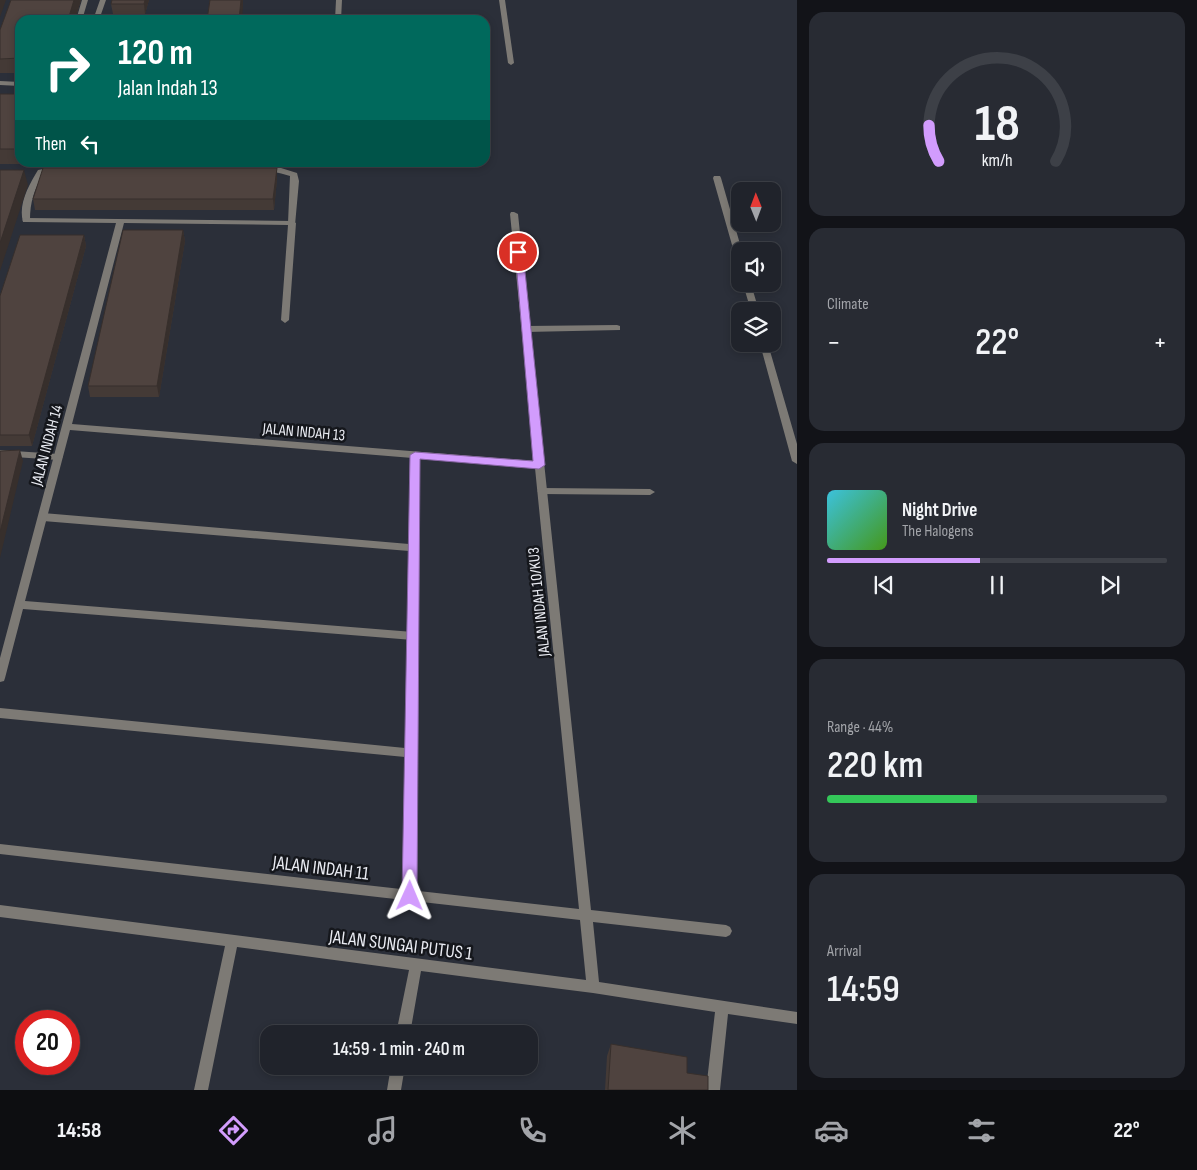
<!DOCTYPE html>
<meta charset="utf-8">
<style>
:root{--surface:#20232b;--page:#282b33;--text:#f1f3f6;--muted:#a2a4a9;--line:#3d4047;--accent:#d29cfd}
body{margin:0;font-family:"Sofia Sans Condensed",sans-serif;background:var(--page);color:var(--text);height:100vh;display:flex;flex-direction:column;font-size:19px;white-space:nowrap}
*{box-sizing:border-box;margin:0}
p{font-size:16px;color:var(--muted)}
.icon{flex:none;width:28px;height:28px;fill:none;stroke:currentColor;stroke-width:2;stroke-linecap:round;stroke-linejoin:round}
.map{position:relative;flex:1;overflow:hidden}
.details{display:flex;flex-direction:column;gap:12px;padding:12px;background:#121318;width:400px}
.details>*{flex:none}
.hud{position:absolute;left:15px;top:15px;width:475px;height:152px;border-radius:15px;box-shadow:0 2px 8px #0003,0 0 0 1px var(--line);background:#00695c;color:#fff;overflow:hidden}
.needle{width:32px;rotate:359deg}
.buttons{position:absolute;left:731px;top:182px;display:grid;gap:10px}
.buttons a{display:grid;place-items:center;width:50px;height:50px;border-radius:10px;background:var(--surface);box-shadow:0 2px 8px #0003,0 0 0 1px var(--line);font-size:25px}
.speed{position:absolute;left:15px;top:1010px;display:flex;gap:10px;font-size:25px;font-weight:700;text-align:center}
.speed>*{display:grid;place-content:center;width:65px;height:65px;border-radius:50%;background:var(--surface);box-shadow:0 2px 8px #0003,0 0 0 1px var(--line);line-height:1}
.speed .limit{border:8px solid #d22;background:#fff;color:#111}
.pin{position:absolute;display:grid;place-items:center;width:42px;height:42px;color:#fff;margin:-21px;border:2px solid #fff;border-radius:50%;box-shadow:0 1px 5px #0007}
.me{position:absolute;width:55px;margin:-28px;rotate:1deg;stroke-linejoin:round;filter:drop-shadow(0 0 4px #0008)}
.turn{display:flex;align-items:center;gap:18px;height:105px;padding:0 20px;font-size:22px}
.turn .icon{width:65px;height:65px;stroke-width:2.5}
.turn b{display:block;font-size:35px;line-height:42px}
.then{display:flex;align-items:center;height:48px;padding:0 20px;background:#0003;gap:10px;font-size:19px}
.big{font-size:38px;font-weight:600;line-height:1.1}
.details .widget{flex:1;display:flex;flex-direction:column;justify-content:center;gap:8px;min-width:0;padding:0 18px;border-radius:15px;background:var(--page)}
.details .dial{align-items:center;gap:0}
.dial svg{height:130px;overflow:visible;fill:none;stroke:var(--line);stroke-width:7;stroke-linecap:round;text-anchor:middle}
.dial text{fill:var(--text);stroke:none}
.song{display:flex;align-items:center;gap:15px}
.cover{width:60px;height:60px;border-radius:8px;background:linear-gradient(135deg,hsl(190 70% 55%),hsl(100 70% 35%))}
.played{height:5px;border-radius:2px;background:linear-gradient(90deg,var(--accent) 45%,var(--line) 45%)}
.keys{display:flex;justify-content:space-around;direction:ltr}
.heat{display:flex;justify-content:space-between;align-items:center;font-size:28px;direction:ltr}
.charge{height:8px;border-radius:4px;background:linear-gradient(90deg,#34c759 44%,var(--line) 0)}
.trip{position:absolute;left:260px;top:1025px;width:278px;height:50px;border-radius:15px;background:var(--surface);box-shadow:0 2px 8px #0003,0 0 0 1px var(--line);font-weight:600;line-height:50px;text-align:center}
.menu{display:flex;height:80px;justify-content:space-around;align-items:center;background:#0d0e11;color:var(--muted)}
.menu .icon{width:35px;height:35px}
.menu .on{color:var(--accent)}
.menu b{font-size:22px;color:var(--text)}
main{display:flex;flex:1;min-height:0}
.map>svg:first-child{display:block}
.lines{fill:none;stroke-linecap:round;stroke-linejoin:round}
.service{fill:#7d7a75;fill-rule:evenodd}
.minor{fill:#7d7a75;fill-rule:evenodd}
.wall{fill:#443a36}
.shaded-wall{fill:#372f2c}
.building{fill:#4f433f;stroke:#372f2c}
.route{fill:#d29cfd;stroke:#8865a4}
.labels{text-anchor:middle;stroke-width:5;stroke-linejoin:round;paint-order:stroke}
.street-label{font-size:16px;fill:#eaecf3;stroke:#15171c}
.near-street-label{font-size:19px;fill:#eaecf3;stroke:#15171c}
</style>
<main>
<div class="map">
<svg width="797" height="1090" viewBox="0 0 797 1090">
<rect width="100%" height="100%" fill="#2b2f39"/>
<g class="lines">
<path class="service" d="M82,0H88L82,20H76Z
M100,0H106L99,20H93Z
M336,0H342L341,20H335Z
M499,0H505L514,63L511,65L508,63Z
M0,81L20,82V86L0,85Z
M244,164L281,168L297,173L299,181L295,225H289L288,223L290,176C246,162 194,169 148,171L144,169L148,167Z
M54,167H57V171L44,174C34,188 30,203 30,220L29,222H23C18,204 29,185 38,170Z
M714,176H720L721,178L742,251H740V261L736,259L713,178Z
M743,284H751L759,311H751Z
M617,325L620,326V330L526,332L522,329L526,326Z
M760,344H768L797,444V464L792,461Z
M0,450L58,454L63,457L58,460L0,456Z
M415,452L420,455L415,896L413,900L409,902L405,900L403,896L405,757L0,718V708L405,748L409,551L43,521L38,517L43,513L409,544L410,455Z
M542,488L650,489L655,492L650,495L542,494L537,491Z"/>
<path class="minor" d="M511,212H514L518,214L591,910L726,925L730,927L732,931L730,935L726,937L593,922L599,982L797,1012V1024L728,1014L720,1090H706L715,1012L593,993L421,971L410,1034H396L409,970L237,947L208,1090H194L225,946L0,917V905L586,980L580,920L0,854V844L579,909L535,468L70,430L25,601L413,632L417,633L418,636L417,639L413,640L23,609L5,678L4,681L0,682V658L116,223L26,222L22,220L26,218L292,221L296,223L289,320L285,323L281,320L288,225L124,223L72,424L535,461L510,214Z
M391,1066H405L401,1090H387Z"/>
</g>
<path class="wall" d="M11,0H81L75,20H20V73H0V30Z
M149,0L145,14H113L111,4Z
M0,94H20V162H45L44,164H0Z
M96,162H227V165L97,167Z
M277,179L274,210H35L33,199Z
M183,230L185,241L159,397H90L88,386Z
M84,235L86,246L32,446H0V296Z
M611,1044L687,1073L708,1090H605L607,1056Z"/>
<path class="shaded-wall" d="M0,0H6L0,17Z
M74,0H81L75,20H68Z
M145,0H149L145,14L144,4Z
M241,0H243V6L242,20H239Z
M277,168V179L274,210L273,199Z
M24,170L28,185L0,271V243Z
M183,230L185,241L159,397L157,386Z
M84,235L86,246L32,446L29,435Z
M20,450L23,461L0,558V532Z"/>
<path class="building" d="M11,0H74L68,20H20V58L0,59V30Z
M112,0H145L144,4H111Z
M210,0H241L239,20H207Z
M0,94H20V149H0Z
M43,168H277L273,199H33Z
M0,170H24L0,243Z
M123,230H183L157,386H88Z
M20,235H84L29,435H0V296Z
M20,450L11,487L0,532V451Z
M611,1044L687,1057V1073L708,1076V1090H608Z"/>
<path class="route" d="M515,250L523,252L545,465L539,469L420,459L417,896L414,901L410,903L405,901L402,896L410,455L415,452L533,461Z"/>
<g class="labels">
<g class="street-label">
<text transform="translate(304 431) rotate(5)" y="6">JALAN INDAH 13</text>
<text transform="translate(46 445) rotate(-75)" y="6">JALAN INDAH 14</text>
<text transform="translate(538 602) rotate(-96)" y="6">JALAN INDAH 10/KU3</text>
</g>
<g class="near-street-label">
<text transform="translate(321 867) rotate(7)" y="7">JALAN INDAH 11</text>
<text transform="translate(401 944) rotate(7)" y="7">JALAN SUNGAI PUTUS 1</text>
</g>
</g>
</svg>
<div class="buttons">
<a><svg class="needle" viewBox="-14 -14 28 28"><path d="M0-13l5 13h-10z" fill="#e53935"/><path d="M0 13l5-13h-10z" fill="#a2a4a9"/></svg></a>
<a><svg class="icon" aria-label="sound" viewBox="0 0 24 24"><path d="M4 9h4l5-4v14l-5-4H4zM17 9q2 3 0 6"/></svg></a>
<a><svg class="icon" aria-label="layers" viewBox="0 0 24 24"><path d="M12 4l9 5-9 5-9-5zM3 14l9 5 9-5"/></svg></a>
</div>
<div class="speed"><div class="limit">20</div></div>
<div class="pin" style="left:518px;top:252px;background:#d93025"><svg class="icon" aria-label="arrive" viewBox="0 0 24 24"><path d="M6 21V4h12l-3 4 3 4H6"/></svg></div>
<svg class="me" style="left:410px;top:896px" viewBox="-20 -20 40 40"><path d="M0-17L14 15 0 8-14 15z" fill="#d29cfd" stroke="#fff" stroke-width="4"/></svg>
<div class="trip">14:59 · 1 min · 240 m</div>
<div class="hud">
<div class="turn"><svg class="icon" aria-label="right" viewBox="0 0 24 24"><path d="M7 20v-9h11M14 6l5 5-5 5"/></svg><div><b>120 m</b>Jalan Indah 13</div></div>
<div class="then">Then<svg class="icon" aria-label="left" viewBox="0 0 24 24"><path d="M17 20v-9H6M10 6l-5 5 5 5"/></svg></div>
</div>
</div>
<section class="details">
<div class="widget dial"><svg viewBox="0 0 100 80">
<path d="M14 69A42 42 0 1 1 86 69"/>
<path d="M14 69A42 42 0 0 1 8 47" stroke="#d29cfd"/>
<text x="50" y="56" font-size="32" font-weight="700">18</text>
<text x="50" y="72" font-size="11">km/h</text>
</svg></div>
<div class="widget"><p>Climate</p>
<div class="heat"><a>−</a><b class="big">22°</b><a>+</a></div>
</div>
<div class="widget">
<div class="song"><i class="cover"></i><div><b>Night Drive</b><p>The Halogens</p></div></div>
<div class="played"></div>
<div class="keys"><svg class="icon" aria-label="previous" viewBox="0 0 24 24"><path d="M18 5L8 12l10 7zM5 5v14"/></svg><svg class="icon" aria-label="pause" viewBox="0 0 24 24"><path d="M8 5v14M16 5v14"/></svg><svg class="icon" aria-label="next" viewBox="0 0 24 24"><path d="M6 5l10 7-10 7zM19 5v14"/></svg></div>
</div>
<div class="widget"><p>Range · 44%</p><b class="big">220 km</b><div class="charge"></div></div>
<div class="widget"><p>Arrival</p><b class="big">14:59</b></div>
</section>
</main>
<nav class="menu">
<b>14:58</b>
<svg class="icon on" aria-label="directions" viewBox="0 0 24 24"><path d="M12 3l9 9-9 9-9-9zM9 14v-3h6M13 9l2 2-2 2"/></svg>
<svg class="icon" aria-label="music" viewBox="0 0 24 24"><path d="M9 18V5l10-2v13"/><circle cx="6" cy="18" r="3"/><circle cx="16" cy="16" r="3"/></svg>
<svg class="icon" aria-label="phone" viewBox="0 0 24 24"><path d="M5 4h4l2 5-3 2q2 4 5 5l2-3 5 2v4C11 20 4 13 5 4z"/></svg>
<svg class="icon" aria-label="climate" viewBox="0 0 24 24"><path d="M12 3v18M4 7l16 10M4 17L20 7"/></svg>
<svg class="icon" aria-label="car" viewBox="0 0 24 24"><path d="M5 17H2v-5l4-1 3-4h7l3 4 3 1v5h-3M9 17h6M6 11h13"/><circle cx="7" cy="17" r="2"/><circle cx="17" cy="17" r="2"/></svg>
<svg class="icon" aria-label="filters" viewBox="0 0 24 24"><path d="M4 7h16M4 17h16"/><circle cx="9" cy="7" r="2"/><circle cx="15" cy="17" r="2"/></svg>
<b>22°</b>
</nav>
